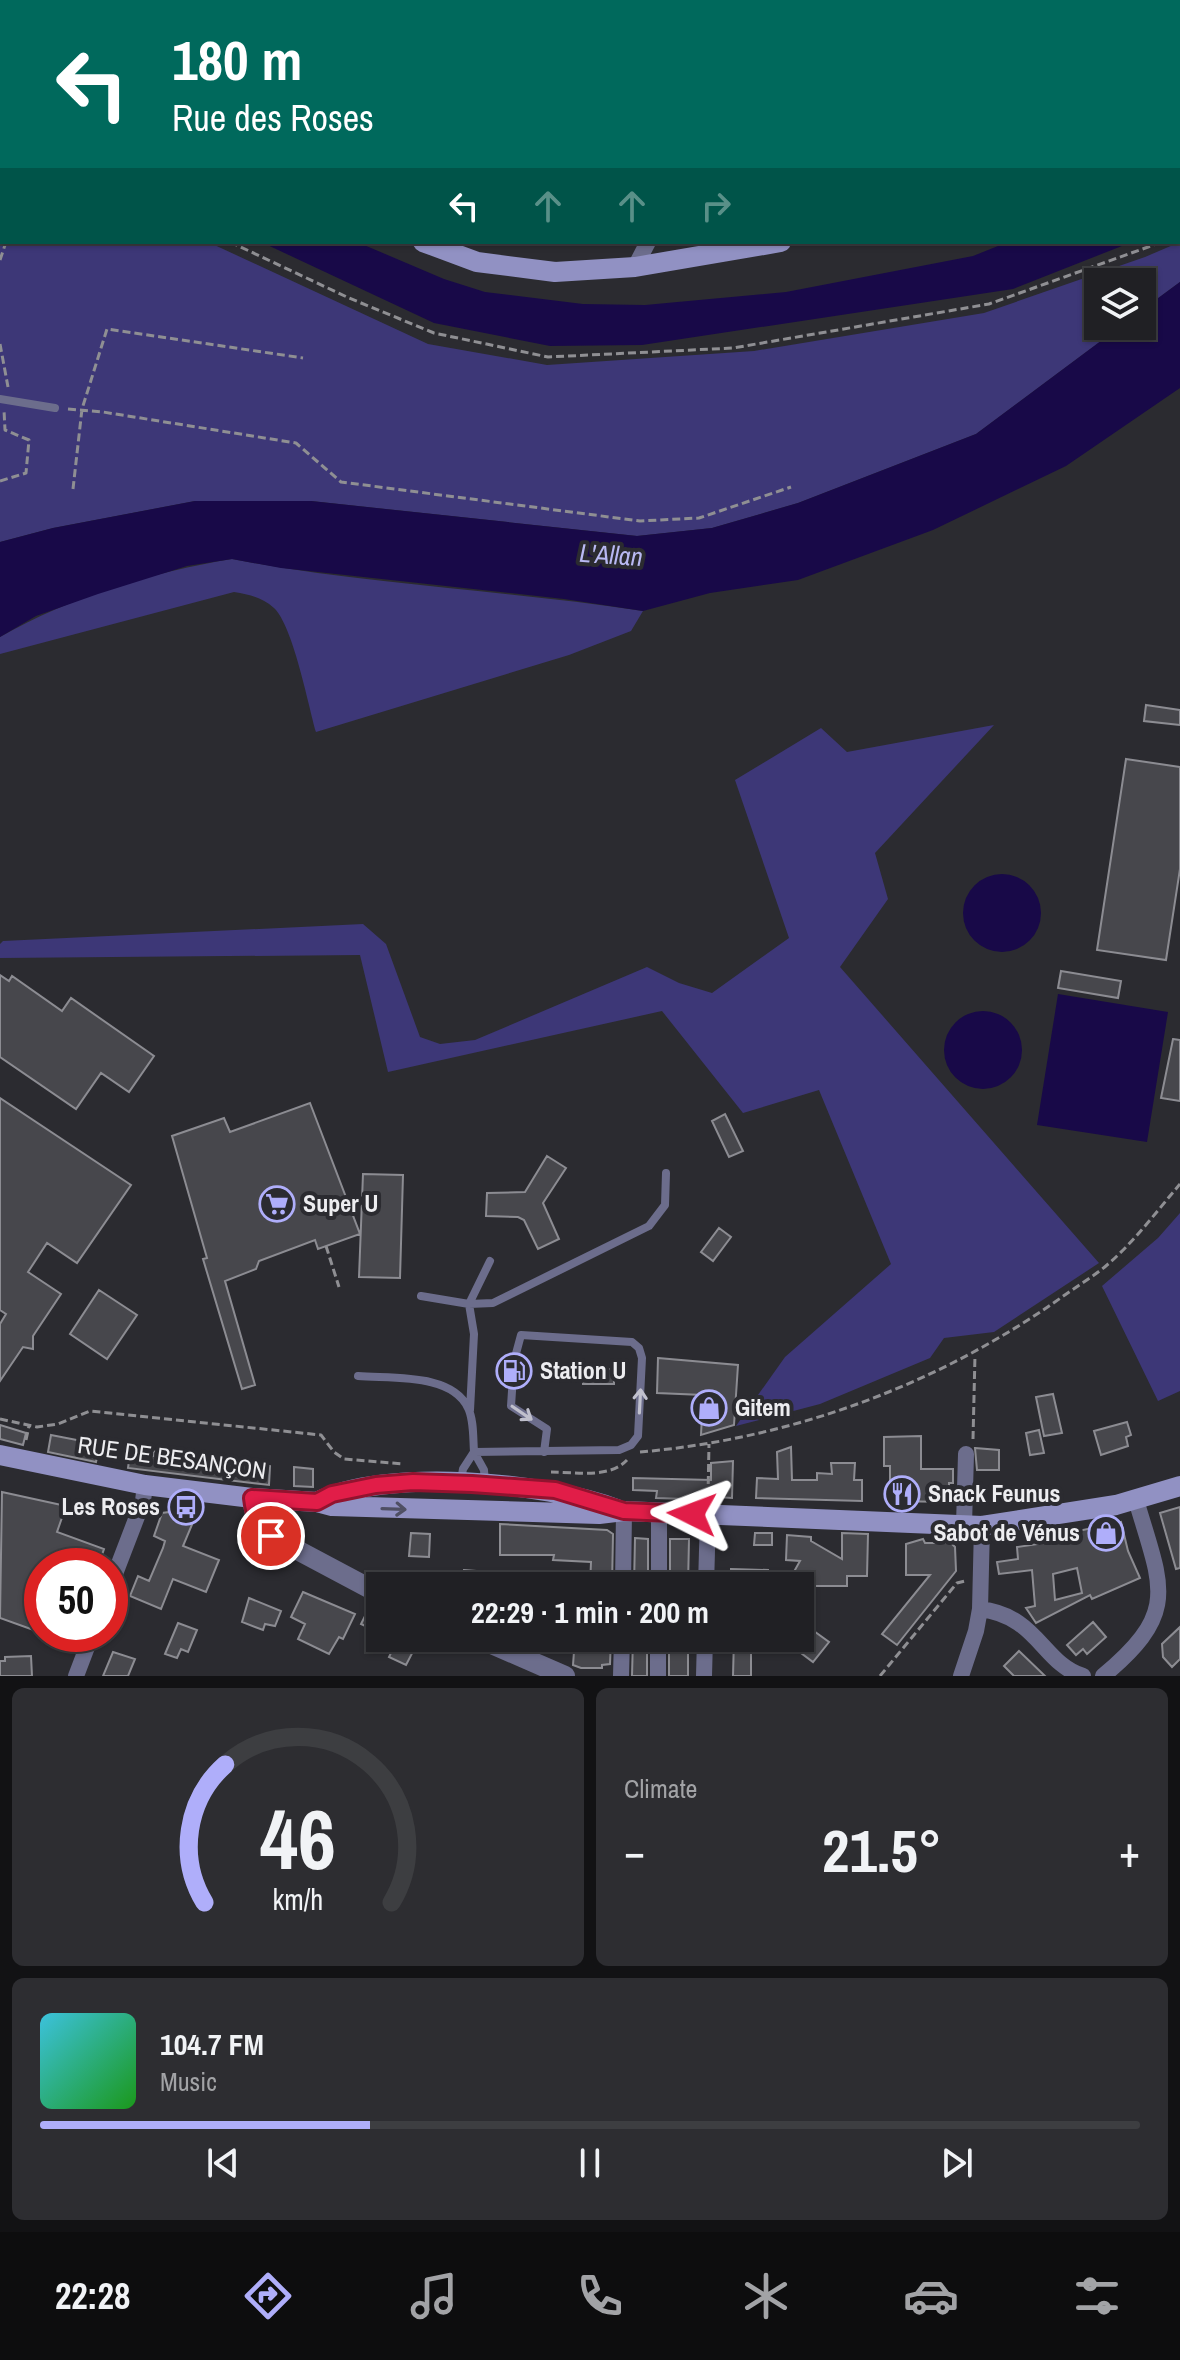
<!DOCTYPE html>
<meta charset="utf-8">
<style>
:root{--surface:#202024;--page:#2d2d31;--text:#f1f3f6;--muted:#a2a3a6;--line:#3d3e41;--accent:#afaefa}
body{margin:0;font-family:"Archivo Narrow",sans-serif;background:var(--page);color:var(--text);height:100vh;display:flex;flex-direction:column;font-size:30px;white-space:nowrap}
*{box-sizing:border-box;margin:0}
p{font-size:26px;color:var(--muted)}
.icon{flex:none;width:44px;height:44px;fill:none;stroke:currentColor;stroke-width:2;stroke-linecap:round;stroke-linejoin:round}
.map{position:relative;height:1676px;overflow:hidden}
.panel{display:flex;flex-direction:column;gap:12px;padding:12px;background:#121214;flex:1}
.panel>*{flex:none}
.banner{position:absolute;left:0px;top:0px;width:1180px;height:244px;box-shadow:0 2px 6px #0004,0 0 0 2px var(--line);background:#00695c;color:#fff;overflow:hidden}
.buttons{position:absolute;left:1084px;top:268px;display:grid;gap:16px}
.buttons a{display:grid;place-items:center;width:72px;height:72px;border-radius:0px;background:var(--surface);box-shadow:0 2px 6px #0004,0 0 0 2px var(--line);font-size:40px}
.speed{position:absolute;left:24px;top:1548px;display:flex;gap:16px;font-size:40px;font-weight:700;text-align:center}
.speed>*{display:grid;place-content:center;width:104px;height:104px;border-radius:50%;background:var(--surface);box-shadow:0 2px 6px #0004,0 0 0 2px var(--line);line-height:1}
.speed .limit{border:12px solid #d22;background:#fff;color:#111}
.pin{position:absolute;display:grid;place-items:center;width:68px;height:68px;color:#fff;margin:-34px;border:4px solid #fff;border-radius:50%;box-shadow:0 2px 8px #0007}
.me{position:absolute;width:88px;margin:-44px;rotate:273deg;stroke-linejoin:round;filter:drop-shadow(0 0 6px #0008)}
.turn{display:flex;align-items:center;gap:28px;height:168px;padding:0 40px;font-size:36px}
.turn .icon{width:104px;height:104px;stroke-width:2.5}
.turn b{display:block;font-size:56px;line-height:68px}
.lanes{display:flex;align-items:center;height:76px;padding:0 40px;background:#0003;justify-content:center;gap:40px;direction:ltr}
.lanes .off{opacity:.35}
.big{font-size:60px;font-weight:700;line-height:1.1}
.panel .card{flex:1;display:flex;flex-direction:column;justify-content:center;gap:12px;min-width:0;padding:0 28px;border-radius:12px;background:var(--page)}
.panel .dial{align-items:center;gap:0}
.dial svg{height:208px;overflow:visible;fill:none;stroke:var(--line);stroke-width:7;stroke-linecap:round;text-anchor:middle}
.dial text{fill:var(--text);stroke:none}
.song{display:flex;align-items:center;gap:24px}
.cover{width:96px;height:96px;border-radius:12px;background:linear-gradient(135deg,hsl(190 70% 55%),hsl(120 70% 35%))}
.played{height:8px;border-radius:4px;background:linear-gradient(90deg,var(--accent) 30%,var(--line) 30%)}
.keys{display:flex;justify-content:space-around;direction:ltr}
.heat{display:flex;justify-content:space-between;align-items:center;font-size:44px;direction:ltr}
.panel .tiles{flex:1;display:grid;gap:12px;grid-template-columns:1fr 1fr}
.card:last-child{grid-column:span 2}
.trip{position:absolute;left:366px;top:1572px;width:448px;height:80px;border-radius:0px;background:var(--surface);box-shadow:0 2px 6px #0004,0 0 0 2px var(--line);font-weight:700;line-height:80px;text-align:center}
.menu{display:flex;height:128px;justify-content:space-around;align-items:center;background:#0d0d0e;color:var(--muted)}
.menu .icon{width:56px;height:56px}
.menu .active{color:var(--accent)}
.menu b{font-size:36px;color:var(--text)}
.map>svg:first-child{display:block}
.green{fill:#3d3777}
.water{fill:#180948}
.building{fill:#47474c;stroke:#8c8c92;stroke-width:2;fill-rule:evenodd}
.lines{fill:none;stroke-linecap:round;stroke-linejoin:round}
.path{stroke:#8f8f93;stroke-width:3;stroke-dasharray:8 4;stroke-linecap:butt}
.service{stroke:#6c6d8c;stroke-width:8}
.minor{stroke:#6c6d8c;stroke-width:16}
.tertiary{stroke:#6c6d8c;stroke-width:20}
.secondary{stroke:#9191c3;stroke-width:20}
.oneway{stroke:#c0c0cd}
.oneway2{stroke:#4f4f63}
.route-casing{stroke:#92132f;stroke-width:20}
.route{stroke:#e11d48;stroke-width:14}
.labels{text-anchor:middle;stroke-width:8;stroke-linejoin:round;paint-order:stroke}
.poi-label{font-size:24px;font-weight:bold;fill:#ededf0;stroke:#2b2b30;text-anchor:start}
.street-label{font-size:24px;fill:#ededf0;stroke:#2b2b30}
.water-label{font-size:26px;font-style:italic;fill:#b9b9f3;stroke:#2b2b30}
</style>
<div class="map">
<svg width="1180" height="1676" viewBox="0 0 1180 1676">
<rect width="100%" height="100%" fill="#2b2b30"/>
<path class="green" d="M0,145L2,242H208L428,344L547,365L754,351L984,313L1145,257L1180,242V282L1142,310V282H1098V326H1121L976,434L798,503L712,528L637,536L311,501H195L53,528L0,542Z
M232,559C367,585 507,590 643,611L631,631L569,655L316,732C308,704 293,626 274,608C262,597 250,595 234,592L0,654V637C70,597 153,572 232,559Z
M994,725L875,853L888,899L840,967L1099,1263L994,1332L944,1338L930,1358L820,1404L736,1426L785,1357L891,1264L819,1090L743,1113L662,1011L388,1072L360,955L0,958V944L3,941L363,924L386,944L420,1037L440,1044L475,1040L647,967L679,983L712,993L789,938L735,780L821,728L847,752Z
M1180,1213V1391L1158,1401L1102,1286L1158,1238Z"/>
<path class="water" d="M261,242H357L444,279L485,292L583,304L645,305L786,292L973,256L1008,242H1132L1013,289L642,345L550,346L434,323Z
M1180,282V388L1066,466L933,530L798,580L710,593L643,611L564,599L281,568L232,559L187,566L98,594L36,616L0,637V542L53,528L195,501H311L637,536L712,528L798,503L976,434L1121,326H1142V310Z
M963 913a39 39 0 1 1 78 0a39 39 0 1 1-78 0Z
M1058,994L1168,1012L1147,1142L1037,1125Z
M944 1050a39 39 0 1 1 78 0a39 39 0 1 1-78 0Z"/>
<path class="building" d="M1146,705L1180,710V725L1144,721Z
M1126,759L1180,767V869L1166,960L1097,950Z
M1061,971L1121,981L1118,998L1058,988Z
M0,975L9,981L12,976L62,1011L71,998L154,1056L129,1092L101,1073L76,1109L0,1057Z
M1173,1039L1180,1040V1101L1161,1098Z
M0,1098L131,1185L77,1263L47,1243L28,1272L61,1294L33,1336V1349L23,1347L0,1381V1324L6,1314L0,1310Z
M310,1103L360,1234L318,1249L315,1240L259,1261L256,1269L225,1281L255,1385L242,1389L203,1259L207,1258L172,1136L224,1118L230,1132Z
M725,1114L743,1151L729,1157L712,1121Z
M547,1156L566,1168L543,1203L559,1239L538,1249L524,1220L518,1217L486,1216L487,1193L525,1192Z
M363,1174L403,1175L400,1278L359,1277Z
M719,1228L731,1237L713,1261L701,1252Z
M99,1290L137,1315L107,1359L70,1334Z
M658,1358L738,1365L734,1425L701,1435L703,1395L657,1393Z
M583,1369H614V1384H583Z
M1053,1394L1062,1433L1044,1436L1036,1397Z
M1127,1422L1131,1435L1126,1437L1128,1446L1101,1455L1094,1431Z
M0,1425L26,1433L23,1445L0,1439Z
M1039,1430L1044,1453L1030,1455L1026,1433Z
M51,1435L82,1441L81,1445L99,1448L96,1462L48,1452Z
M921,1436V1469H953V1483H949V1502L890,1501V1466H884V1437Z
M791,1447L792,1480H817V1473L832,1474L831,1463H855L854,1480H862V1501L756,1498L757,1478L778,1479L777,1452Z
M158,1448L270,1466L269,1485L128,1468L130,1454L153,1456V1451L158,1452Z
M975,1448L999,1450V1470H977Z
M733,1461L732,1498L717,1497V1500L656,1498L657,1491L633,1490V1478L711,1480V1463Z
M294,1467L313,1469V1487L294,1486Z
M2,1492L66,1506L57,1532L104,1549L98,1566H42V1633L0,1618Z
M1180,1507V1568L1176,1569L1160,1513Z
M184,1510L196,1515L183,1546L219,1560L206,1592L173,1579L161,1609L130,1596L138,1576L149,1581L163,1548L165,1541L154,1536L162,1513Z
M1121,1522L1128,1551L1140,1578L1092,1599L1090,1595L1036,1623L1026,1608L1035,1606L1032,1570L999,1574L997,1562L1018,1559L1017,1547L1079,1538L1078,1531ZM1077,1568L1082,1593L1055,1600L1053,1574Z
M500,1524L607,1530L613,1534L612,1586H590L591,1562L553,1560L554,1555H500Z
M411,1533L430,1534L429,1557L409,1556Z
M755,1533H772V1545H754Z
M842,1533L868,1534L867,1576H847V1586H814L800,1612V1586H786L800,1561L786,1560L787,1535L811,1537V1541L842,1559Z
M635,1538L648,1539V1586H634Z
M670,1539H689L688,1586H670Z
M923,1539L925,1543H951L955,1547L956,1571L897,1645L882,1634L930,1575H906V1544Z
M731,1569L768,1570V1580L751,1581V1586H734V1581H731Z
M464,1570L501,1573L500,1586H463Z
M303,1592L355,1614L343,1639L339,1637L329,1654L298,1639L305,1624L291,1617Z
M249,1598L281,1611L275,1626L265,1624L263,1630L242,1622Z
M367,1612L380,1618V1633L361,1624Z
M800,1621L829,1642L813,1662L781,1638H800Z
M1093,1622L1106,1637L1087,1654L1083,1649L1076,1655L1067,1645Z
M178,1623L197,1630L188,1652L181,1649L177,1658L165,1654Z
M1180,1627V1659L1172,1667L1163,1657L1162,1644Z
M370,1638H420L406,1665L389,1657L393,1649Z
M575,1638H611L610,1664L602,1665V1668H581L573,1665Z
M633,1638H647V1676H632Z
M669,1638H688V1676H669Z
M734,1638H751V1676H733Z
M1019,1651L1045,1676H1014L1004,1666Z
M113,1652L135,1659L128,1676H103Z
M31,1656L32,1676H0V1661H5V1657Z"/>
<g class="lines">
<path class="path" d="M0,135H2
M1178,234L1180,233
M230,242L349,298L434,333L548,357L733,348L989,304L1162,242
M0,260L6,242
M0,344L8,387
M68,409L103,412L296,443L341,482L640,521L699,518L791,487
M0,481L26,473L29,440L5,430L4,410
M73,489L82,409L107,329L303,358
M326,1246L339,1287
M0,1419L37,1427L58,1424L90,1411L321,1435L334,1452L344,1459L403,1464
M973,1439L975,1355
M26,1440L29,1426
M640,1452C791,1439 938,1385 1062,1297C1077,1286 1093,1277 1107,1265C1134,1242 1157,1211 1180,1184
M551,1472C575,1472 609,1479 627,1460
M708,1496L709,1444
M880,1676L957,1583L965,1581"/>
<path class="service" d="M0,399L55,408
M421,1296L469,1304L493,1303L649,1226L665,1205L666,1173
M358,1376C392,1379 452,1373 468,1408C474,1420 473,1438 474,1452L619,1450L631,1445L638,1436L642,1358L639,1348L632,1342L521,1335L514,1361L511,1406L547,1429L544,1452
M470,1410L474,1334L469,1304L490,1261
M461,1480L463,1469L474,1452L484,1470L485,1484"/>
<path class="minor" d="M691,0V2
M178,2V0
M327,2V0
M1178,126L1180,125
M635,267L648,242
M964,1525L966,1454
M623,1586L624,1511
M659,1586V1513
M706,1586L708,1515
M110,1587L143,1501L145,1485
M980,1609C1038,1616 1042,1663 1083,1676
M76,1676L92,1634
M621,1676L622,1638
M658,1676V1638
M704,1676L705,1638
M961,1676L976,1631L980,1609L982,1526
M1103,1676C1180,1612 1162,1588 1136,1500"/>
<path class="tertiary" d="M252,1498C254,1515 258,1525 271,1536L380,1594
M478,1638L565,1676"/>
<path class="secondary" d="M0,23L2,24
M1178,146L1180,145
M423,242L477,262L555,272L635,267L781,242
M0,1455L145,1485L252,1498L317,1502L332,1506L599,1514L624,1511L982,1526L1116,1505L1180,1486
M317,1502C386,1467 545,1482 617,1509"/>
</g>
<defs><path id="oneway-shaft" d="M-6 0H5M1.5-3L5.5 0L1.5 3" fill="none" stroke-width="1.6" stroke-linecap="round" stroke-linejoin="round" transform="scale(2)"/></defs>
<g class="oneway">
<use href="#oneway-shaft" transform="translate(640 1401) rotate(-87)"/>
<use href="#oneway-shaft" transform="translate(522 1413) rotate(34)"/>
</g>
<use class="oneway2" href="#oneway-shaft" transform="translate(394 1509) rotate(2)"/>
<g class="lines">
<defs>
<path id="route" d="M271,1536C258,1525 254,1515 252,1498L317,1502L332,1494L376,1485L413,1482L472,1484L555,1490L624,1511L692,1514"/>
</defs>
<use href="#route" class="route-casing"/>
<use href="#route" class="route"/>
</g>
<defs>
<symbol id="supermarket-ring" viewBox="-11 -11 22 22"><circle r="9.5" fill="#2b2b30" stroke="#afaefa" stroke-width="1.5"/><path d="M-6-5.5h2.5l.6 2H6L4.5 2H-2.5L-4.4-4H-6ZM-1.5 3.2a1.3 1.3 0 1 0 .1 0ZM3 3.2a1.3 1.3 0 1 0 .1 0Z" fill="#afaefa"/></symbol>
<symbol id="fuel-ring" viewBox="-11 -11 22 22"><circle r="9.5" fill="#2b2b30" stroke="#afaefa" stroke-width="1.5"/><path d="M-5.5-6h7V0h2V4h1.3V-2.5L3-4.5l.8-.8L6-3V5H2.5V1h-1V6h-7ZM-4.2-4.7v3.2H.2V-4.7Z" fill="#afaefa"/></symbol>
<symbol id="shop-ring" viewBox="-11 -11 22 22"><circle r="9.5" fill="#2b2b30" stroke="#afaefa" stroke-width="1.5"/><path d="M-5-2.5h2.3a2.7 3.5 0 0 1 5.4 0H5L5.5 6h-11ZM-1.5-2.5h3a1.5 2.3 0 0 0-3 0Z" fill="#afaefa"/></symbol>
<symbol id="restaurant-ring" viewBox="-11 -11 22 22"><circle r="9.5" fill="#2b2b30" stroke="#afaefa" stroke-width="1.5"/><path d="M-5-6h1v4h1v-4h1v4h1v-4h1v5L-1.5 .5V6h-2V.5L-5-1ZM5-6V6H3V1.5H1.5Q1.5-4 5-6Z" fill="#afaefa"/></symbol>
<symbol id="bus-ring" viewBox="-11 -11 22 22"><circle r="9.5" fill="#2b2b30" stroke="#afaefa" stroke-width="1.5"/><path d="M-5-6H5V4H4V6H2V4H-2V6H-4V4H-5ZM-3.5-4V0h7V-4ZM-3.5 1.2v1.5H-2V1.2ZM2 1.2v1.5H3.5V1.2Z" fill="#afaefa"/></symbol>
</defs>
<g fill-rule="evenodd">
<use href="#supermarket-ring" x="257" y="1184" width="40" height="40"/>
<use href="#fuel-ring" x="494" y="1351" width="40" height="40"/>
<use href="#shop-ring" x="689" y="1388" width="40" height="40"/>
<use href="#restaurant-ring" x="882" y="1474" width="40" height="40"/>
<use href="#bus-ring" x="166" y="1487" width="40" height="40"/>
<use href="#shop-ring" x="1086" y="1513" width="40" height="40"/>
</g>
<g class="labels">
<g class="poi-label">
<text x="303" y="1212">Super U</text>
<text x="540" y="1379">Station U</text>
<text x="735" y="1416">Gitem</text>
<text x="928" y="1502">Snack Feunus</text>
<text x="160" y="1515" text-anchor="end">Les Roses</text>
<text x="1080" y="1541" text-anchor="end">Sabot de Vénus</text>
</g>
<g class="street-label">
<text transform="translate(172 1458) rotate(8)" y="8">RUE DE BESANÇON</text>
</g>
<g class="water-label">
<text transform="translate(611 555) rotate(4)" y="9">L'Allan</text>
</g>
</g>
</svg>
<div class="buttons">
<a><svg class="icon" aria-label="layers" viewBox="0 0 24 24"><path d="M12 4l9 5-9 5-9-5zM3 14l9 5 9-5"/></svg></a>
</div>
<div class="speed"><div class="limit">50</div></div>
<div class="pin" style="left:271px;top:1536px;background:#d93025"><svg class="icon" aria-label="arrive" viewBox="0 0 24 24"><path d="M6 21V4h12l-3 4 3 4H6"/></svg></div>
<svg class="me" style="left:692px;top:1514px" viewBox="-20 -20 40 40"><path d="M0-17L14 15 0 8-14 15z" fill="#e11d48" stroke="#fff" stroke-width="4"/></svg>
<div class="trip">22:29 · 1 min · 200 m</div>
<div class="banner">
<div class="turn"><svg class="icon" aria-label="left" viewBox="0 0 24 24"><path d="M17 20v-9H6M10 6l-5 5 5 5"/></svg><div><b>180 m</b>Rue des Roses</div></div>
<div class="lanes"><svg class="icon" aria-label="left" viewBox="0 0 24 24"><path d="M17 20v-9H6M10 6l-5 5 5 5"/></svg><svg class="icon off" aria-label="ahead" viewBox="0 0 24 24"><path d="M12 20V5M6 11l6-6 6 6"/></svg><svg class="icon off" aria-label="ahead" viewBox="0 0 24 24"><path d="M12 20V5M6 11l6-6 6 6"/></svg><svg class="icon off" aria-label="right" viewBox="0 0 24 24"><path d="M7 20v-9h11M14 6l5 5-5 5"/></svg></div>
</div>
</div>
<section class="panel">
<div class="tiles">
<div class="card dial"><svg viewBox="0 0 100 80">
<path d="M14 69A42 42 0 1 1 86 69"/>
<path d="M14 69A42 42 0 0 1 22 16" stroke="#afaefa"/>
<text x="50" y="56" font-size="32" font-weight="700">46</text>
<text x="50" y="72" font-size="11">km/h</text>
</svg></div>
<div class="card"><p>Climate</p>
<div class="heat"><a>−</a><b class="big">21.5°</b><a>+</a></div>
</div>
<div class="card">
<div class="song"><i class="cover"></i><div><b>104.7 FM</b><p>Music</p></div></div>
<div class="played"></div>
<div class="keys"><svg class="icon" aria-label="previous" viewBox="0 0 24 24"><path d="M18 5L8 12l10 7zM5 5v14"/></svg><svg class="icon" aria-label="pause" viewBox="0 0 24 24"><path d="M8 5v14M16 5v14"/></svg><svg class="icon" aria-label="next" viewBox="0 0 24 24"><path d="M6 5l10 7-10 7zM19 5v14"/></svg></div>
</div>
</div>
</section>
<nav class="menu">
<b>22:28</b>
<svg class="icon active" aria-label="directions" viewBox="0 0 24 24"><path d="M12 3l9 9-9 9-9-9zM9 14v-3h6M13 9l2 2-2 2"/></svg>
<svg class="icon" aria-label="music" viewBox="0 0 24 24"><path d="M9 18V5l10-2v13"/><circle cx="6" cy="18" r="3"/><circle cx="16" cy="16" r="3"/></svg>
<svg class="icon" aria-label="phone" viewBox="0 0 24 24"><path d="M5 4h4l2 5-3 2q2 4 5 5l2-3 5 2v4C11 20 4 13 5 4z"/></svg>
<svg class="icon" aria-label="climate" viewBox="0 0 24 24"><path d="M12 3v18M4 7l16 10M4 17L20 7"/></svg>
<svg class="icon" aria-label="car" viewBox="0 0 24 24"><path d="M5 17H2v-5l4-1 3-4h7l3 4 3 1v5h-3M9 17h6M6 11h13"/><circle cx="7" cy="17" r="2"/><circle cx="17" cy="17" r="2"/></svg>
<svg class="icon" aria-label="filters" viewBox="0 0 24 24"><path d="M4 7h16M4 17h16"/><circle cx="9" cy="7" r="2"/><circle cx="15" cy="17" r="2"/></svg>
</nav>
